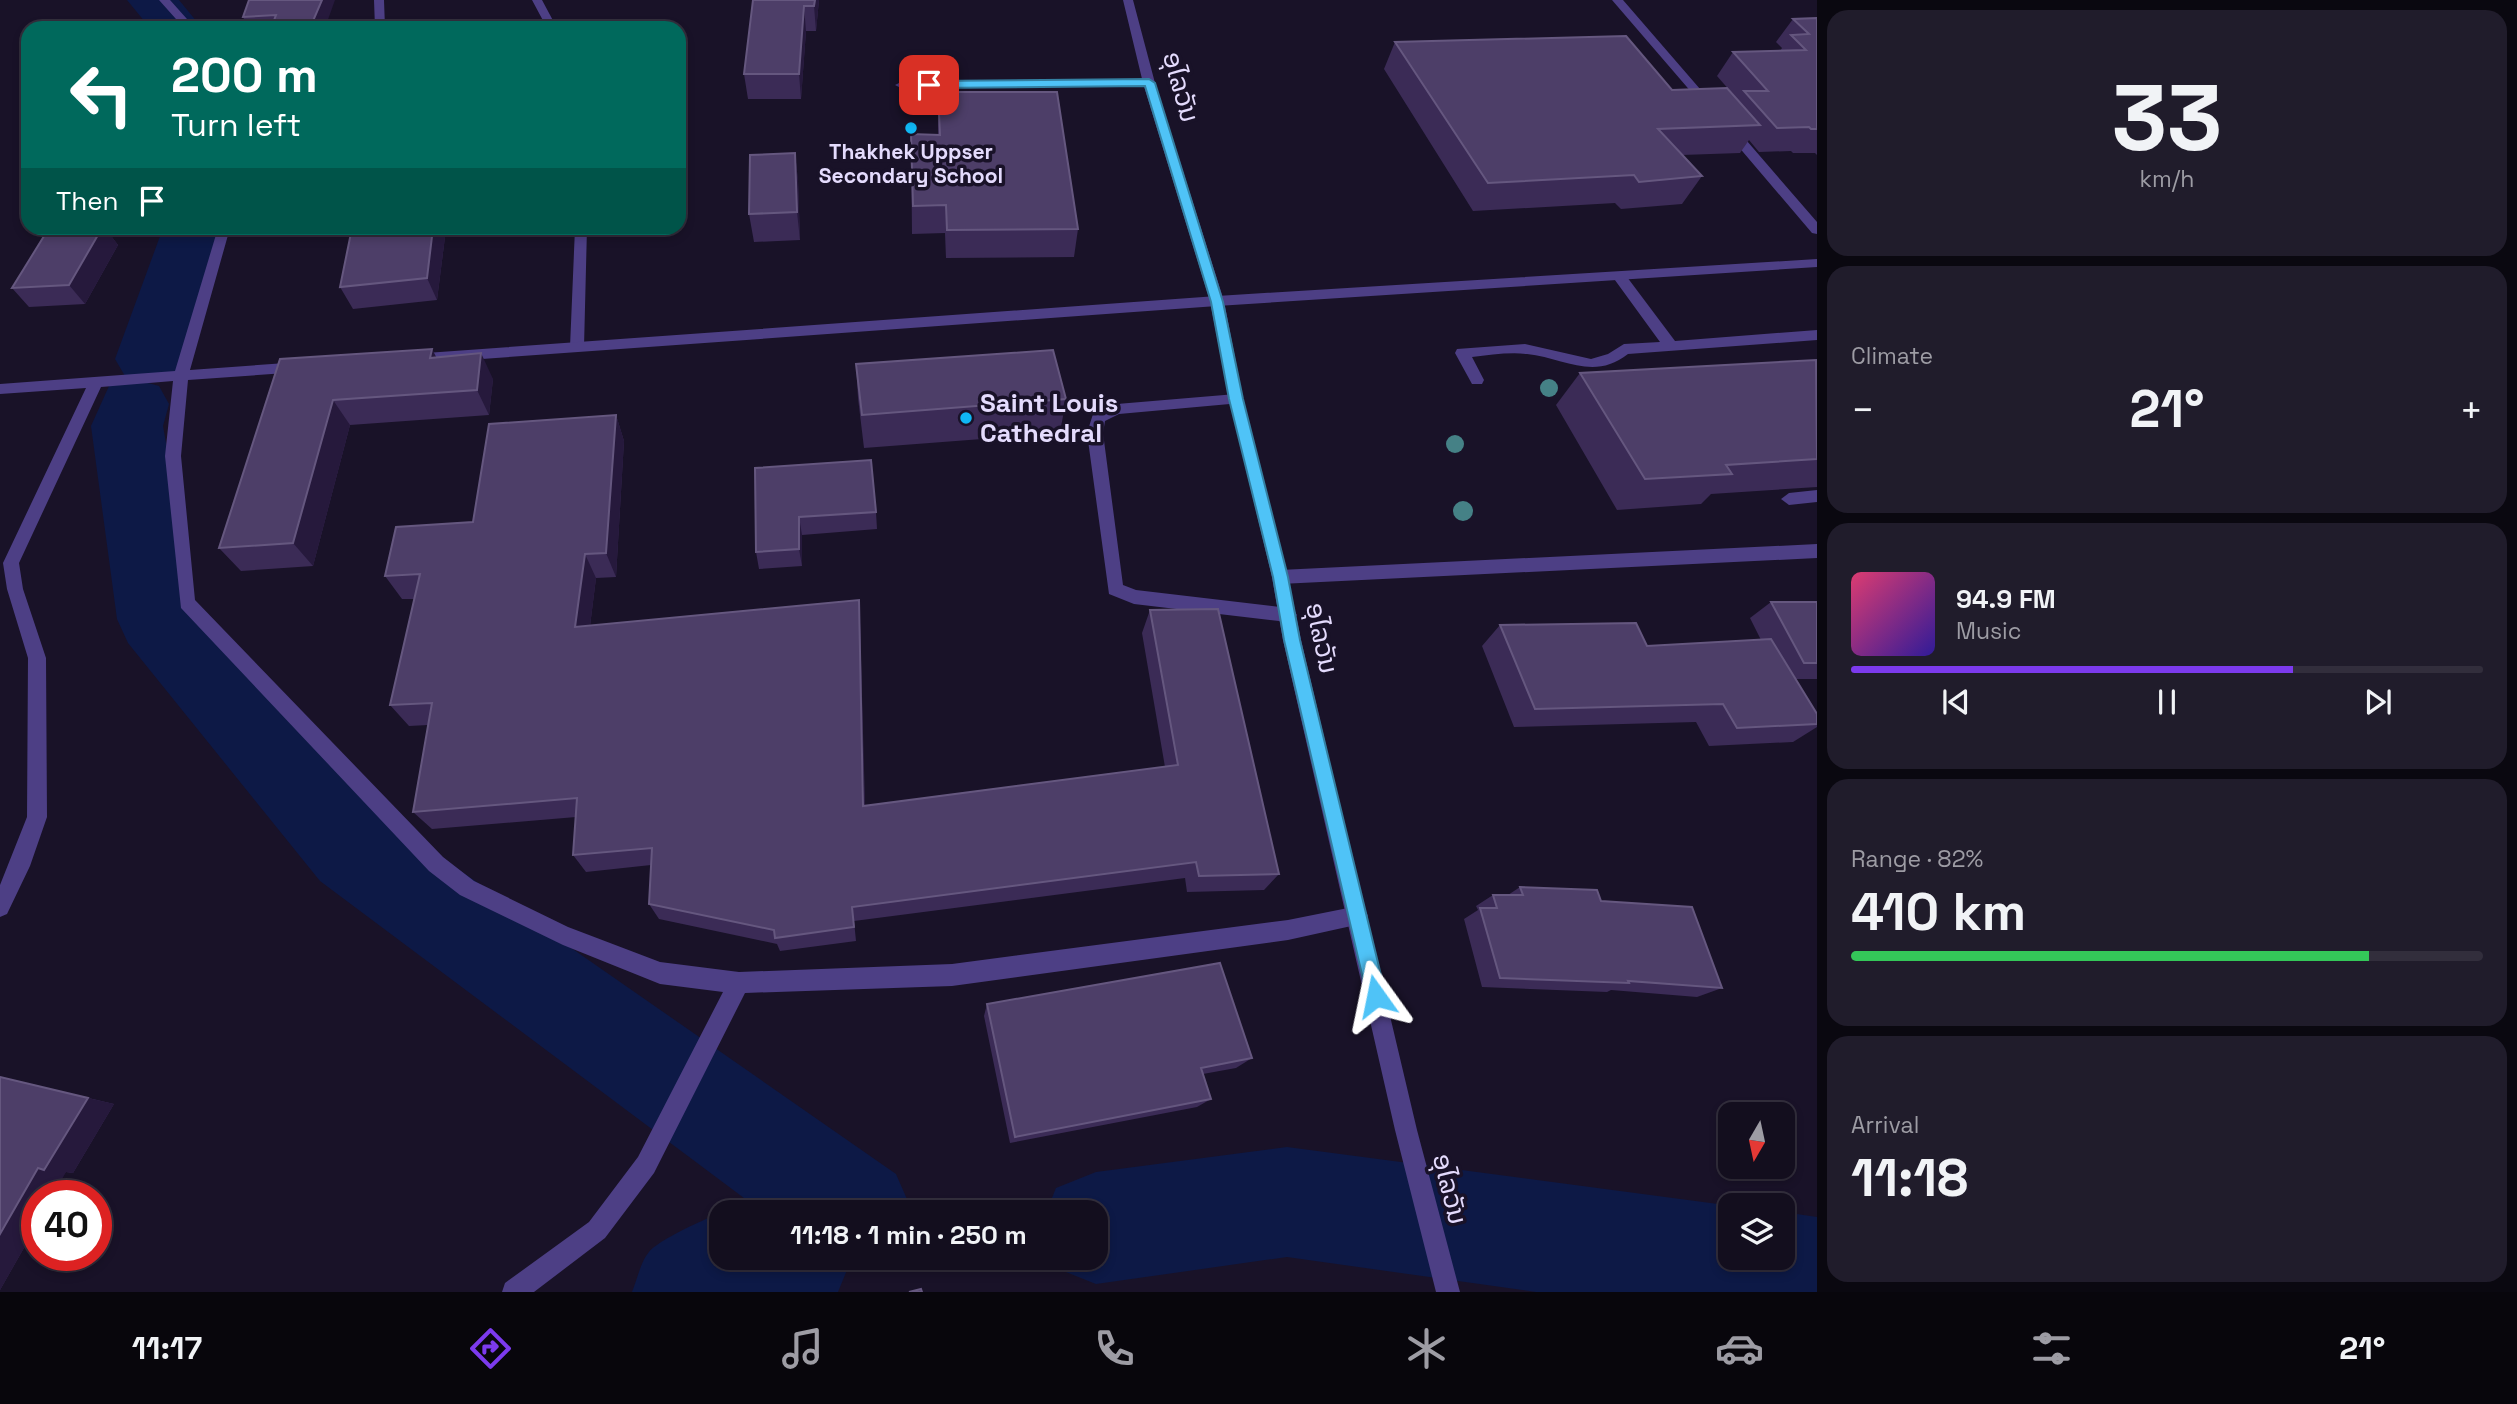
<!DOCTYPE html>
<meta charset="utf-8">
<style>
:root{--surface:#130e1e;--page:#201c2b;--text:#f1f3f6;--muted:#9d9ca4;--line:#322e3c;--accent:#7c3aed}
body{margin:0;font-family:"Space Grotesk","Noto Sans Lao",sans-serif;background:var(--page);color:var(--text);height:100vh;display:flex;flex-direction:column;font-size:26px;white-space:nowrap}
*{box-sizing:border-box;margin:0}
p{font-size:23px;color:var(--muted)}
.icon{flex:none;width:38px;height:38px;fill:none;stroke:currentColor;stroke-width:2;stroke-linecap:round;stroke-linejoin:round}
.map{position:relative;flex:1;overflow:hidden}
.sheet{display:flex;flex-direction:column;gap:10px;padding:10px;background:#0a0810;width:700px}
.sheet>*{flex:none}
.banner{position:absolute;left:21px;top:21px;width:665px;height:214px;border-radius:21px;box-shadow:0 4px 10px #0003,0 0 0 2px var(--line);background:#00695c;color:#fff;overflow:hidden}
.needle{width:46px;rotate:189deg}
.tools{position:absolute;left:1718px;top:1102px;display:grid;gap:14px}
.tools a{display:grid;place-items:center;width:77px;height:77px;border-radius:14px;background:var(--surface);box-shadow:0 4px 10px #0003,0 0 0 2px var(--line);font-size:35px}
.speed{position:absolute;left:21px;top:1180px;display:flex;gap:14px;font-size:35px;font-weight:700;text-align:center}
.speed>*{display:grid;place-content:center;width:91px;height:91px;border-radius:50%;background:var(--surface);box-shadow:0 4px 10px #0003,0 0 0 2px var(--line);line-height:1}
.speed .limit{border:10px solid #d22;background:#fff;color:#111}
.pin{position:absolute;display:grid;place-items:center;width:60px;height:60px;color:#fff;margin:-30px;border-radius:14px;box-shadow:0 4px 10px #0006}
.me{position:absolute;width:77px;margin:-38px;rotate:348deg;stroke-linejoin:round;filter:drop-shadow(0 0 5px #0008)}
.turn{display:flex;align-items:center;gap:24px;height:147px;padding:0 35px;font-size:32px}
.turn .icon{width:91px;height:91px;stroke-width:2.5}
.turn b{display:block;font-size:49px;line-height:60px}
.then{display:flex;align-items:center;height:66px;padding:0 35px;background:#0003;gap:14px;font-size:26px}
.big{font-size:52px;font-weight:700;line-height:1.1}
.sheet .card{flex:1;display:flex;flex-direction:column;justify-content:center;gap:10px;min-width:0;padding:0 24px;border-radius:21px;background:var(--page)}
.sheet .dial{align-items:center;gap:0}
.dial b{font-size:91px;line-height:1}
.song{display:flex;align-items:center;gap:21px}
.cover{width:84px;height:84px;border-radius:10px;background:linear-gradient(135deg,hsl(340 70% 55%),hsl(250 70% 35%))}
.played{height:7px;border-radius:4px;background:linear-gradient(90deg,var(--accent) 70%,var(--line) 70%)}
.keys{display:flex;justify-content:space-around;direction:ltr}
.heat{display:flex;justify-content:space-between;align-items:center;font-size:38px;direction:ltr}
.charge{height:10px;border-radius:5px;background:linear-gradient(90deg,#34c759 82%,var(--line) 0)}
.trip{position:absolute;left:709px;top:1200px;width:399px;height:70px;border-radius:21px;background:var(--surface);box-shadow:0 4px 10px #0003,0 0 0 2px var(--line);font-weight:700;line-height:70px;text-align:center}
.menu{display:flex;height:112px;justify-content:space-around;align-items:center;background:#08060c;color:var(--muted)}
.menu .icon{width:49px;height:49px}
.menu .selected{color:var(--accent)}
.menu b{font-size:32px;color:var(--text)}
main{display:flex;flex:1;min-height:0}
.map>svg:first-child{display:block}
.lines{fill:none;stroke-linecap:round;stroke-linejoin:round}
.river{fill:#0d1946;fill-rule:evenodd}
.service{fill:#4d3f85;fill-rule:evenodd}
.minor{fill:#4d3f85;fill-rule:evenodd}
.tertiary{fill:#4d3f85;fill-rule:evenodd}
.tree{fill:#458186}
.wall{fill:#3b2b56}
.shaded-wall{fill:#26193c}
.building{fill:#4d3e68;stroke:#65577f;stroke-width:2}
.route{fill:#4fc3f7;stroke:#337fa1;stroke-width:2}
.poi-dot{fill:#10b7f4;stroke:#191228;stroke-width:2.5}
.labels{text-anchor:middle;stroke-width:7;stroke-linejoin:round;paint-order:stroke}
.far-poi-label{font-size:21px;font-weight:bold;fill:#e4dbfd;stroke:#191228}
.street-label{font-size:26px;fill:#e4dbfd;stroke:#191228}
.poi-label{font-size:26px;font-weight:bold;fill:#e4dbfd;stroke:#191228;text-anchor:start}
</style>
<main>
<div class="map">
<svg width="1817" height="1292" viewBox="0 0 1817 1292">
<rect width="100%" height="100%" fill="#191228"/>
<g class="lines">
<path class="river" d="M127,0H179L202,28H150Z
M163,228H223L183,359L173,376L149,383L125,376L115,359Z
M134,379L159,386L169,404L163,426L195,606L386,819L896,1174L913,1213H721V1258H882L857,1269L849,1265L838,1292H632C637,1280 641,1261 649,1252C661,1237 733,1205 752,1204L320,881L128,643L117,619L91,426L109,386Z
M1287,1147L1733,1206H1731V1258H1783V1212L1817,1217V1292H1536L1287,1257L1096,1284L1056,1268L1053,1258H1096V1213H1046L1056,1188L1096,1172Z"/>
<path class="service" d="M374,0H384L385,28H375Z
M532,0H542L557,28H547Z
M1149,80L1155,83L1153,85L901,88L895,85L901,82Z
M575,228H587L584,347L577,352L570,347Z
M1619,272L1624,273L1675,341L1817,330V340L1628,354C1594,381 1564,358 1527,354C1509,352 1490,355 1472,357L1484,380L1482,384H1472L1455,353L1457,349L1525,344L1591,359L1608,354L1624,344L1660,342L1612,276Z
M1236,394L1243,399L1241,403L1119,414L1105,421L1103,433L1123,585L1136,590L1288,608L1294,610L1297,615L1294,620L1288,622L1134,604L1109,594L1087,433L1093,414L1117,404Z
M1817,490V502L1789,505L1781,499L1789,493Z
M1817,544V558L1280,584L1274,582L1272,577L1274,572L1280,570Z"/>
<path class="minor" d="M159,0H170L195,28H184Z
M1612,0H1623L1713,104V108H1705Z
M1726,126H1734L1817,222V234L1812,233L1726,132Z
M218,228H230L190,370L300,362L307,367L300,372L188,380L181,456L195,600L443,857L474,881L568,927L660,962L739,972L952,964L1288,920L1358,906L1365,909L1368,916L1365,923L1288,940L952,986L745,993L654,1173L605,1238L534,1292H502L505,1283L589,1222L638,1157L723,992L660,984L563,945L460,895L429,871L181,608L165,456L173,381L101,387L19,563L23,589L46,658L47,817L30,866L7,914L0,917V885L27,817L28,658L7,589L3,563L86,388L0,394V384L175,371Z
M1817,259V267L1217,306L412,364L405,359L412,354L1217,296Z"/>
<path class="tertiary" d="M1123,0H1133L1155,83L1224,301L1243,399L1288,577L1301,640L1417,1130L1460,1292H1436L1395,1130L1283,640L1272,577L1229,399L1210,301L1143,83Z"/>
</g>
<g class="tree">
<circle cx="1549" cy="388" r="9"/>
<circle cx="1455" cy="444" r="9"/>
<circle cx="1463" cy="511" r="10"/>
</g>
<path class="wall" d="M249,0L325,28H248L243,17Z
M753,0H819L816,31H806L801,99H748L744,74Z
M1817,18V155L1815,153H1793L1791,151L1759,152L1749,140L1740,153L1682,155L1702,176L1682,204L1621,209L1615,203L1473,211L1384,69L1395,42L1672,90L1738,100L1717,76L1733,52L1780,51L1782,48L1776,42L1793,19Z
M938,92L1078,229L1074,257L946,258L945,233L912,234L911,134L938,135Z
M795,153L798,181L800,240L754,242L749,214Z
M49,228H105L118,245L85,304L29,307L12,288Z
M352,228H444L445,237L437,300L353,309L340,287Z
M432,349L436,358L493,379L489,415L350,425L313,566L241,571L219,548L280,359Z
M1817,361V487L1711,494L1701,504L1617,510L1556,405L1580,373Z
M856,364L1066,399L1060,433L864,448L858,398Z
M616,415L624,441L616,577L596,578L590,626L859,600L860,622L865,806L1165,767L1142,633L1150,610L1279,874L1264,890L1187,892L1185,878L854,921L856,941L780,951L777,944L659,919L649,904L651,865L586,872L573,855L576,817L432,829L413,812L428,725L409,726L390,705L414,599H402L385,576L473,522Z
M755,468L876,512L877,529L802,535V566L759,569L756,552Z
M1771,602H1817V679H1796L1817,714V727L1793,742L1709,746L1696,722L1514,727L1482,646L1500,625L1647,646L1761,640L1750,618Z
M1520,887L1601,901L1722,988L1697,997L1611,990L1607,992L1482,987L1464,919L1478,910L1476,906L1493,895H1508Z
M987,1004L1252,1058L1236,1068L1203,1074L1211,1099L1197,1107L1010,1143L984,1016Z
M0,1077L114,1104L73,1173L66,1172L37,1195V1225L0,1290Z"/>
<path class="shaded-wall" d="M322,0H335L325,28H310Z
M815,0H819L816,31L814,6Z
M804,6L806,31L801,99L799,74Z
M795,153L798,181L800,240L797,212Z
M102,228H105L118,245L85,304L69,285Z
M333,228H350L335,230Z
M433,228H444L445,237L437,300L427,278Z
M432,349L445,374L430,358Z
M481,353L493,379L489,415L477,390Z
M333,400L350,425L313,566L293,543Z
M616,415L624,441L616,577L606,553Z
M799,517L802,535V566L799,549Z
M585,554L596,578L587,650L575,627Z
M859,600L860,622L865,824L863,806Z
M88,1098L114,1104L73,1173L66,1172L53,1195H37V1225L0,1290V1234L38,1168Z"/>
<path class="building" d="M249,0H322L310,28H271L276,15L243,17Z
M753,0H815L814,6H804L799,74H744Z
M1817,18V129H1811L1809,127L1777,128L1744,91H1768L1733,52L1806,50L1791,35L1809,34L1793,19Z
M1626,36L1672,90L1727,88L1760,125L1658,129L1702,176L1639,182L1634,175L1488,183L1395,42Z
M938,92H1057L1078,229L947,230L946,205L913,206L911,134L940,135Z
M795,153L797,212L749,214L750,155Z
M49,228H102L69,285L12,288Z
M352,228H433L427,278L340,287Z
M432,349L430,358L481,353L477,390L333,400L293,543L219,548L280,359Z
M1053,350L1066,399L862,415L856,364Z
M1816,360L1817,459L1726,465L1732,474L1645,479L1580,373Z
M616,415L606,553L585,554L575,627L859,600L863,806L1178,765L1150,610L1218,609L1279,874L1199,876L1196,862L852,907L854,927L775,938L774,930L649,904L652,848L573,855L577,798L413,812L432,703L390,705L420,574L385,576L396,527L473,522L489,424Z
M871,460L876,512L799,517V549L756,552L755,468Z
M1771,602H1817V663H1804Z
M1636,623L1647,646L1771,639L1817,714V724L1737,728L1723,704L1535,709L1500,625Z
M1520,887L1597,890L1601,901L1692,907L1722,988L1628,981L1629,983L1500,978L1480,908H1497L1493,895H1523Z
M1220,963L1252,1058L1201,1068L1211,1099L1015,1137L987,1004Z
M0,1077L88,1098L44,1170L38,1168L0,1234Z
M921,1289L922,1292H909Z"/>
<path class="route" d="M1149,79L1155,83L1223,302L1243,399L1288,577L1300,640L1386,996L1383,1003L1376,1006L1369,1003L1367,996L1284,640L1273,577L1229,399L1211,302L1145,86L929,88L923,85L929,81Z"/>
<g class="poi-dot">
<circle cx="911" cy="128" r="7"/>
<circle cx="966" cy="418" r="7"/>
</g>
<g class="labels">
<g class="far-poi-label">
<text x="911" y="159">Thakhek Uppser<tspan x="911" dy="24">Secondary School</tspan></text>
</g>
<g class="street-label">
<text transform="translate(1181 87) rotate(74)" y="9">ອຸໄລວັນ</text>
<text transform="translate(1322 638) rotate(78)" y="9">ອຸໄລວັນ</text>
<text transform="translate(1450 1189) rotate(76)" y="9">ອຸໄລວັນ</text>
</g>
<g class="poi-label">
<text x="980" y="412">Saint Louis<tspan x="980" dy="30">Cathedral</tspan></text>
</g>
</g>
</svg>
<div class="tools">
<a><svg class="needle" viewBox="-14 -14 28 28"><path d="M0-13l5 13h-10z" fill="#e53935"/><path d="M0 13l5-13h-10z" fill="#9d9ca4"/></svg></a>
<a><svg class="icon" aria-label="layers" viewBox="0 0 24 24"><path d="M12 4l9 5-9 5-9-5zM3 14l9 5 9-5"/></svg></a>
</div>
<div class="speed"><div class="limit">40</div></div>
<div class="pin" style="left:929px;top:85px;background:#d93025"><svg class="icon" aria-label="arrive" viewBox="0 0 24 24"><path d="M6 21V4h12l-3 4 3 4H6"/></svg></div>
<svg class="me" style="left:1376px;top:996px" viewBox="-20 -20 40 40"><path d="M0-17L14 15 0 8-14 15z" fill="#4fc3f7" stroke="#fff" stroke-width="4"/></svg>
<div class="trip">11:18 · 1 min · 250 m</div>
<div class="banner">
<div class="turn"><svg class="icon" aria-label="left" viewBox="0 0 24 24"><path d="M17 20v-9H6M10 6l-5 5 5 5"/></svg><div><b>200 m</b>Turn left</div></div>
<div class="then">Then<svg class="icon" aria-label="arrive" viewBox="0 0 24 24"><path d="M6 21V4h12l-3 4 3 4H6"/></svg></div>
</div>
</div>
<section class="sheet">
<div class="card dial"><b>33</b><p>km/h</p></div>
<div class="card"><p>Climate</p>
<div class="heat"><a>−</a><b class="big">21°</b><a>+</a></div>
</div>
<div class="card">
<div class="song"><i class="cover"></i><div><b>94.9 FM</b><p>Music</p></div></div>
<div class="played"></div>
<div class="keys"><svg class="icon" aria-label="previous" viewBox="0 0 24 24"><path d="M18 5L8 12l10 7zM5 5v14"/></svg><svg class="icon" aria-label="pause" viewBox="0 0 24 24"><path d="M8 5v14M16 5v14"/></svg><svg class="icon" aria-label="next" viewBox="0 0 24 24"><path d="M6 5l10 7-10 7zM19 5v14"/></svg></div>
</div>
<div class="card"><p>Range · 82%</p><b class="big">410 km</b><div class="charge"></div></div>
<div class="card"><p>Arrival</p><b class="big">11:18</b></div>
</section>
</main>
<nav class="menu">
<b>11:17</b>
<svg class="icon selected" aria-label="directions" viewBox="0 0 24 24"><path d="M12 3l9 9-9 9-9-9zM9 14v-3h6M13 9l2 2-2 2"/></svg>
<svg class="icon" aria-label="music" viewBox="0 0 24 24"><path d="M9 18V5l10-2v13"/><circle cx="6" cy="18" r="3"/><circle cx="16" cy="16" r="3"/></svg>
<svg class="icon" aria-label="phone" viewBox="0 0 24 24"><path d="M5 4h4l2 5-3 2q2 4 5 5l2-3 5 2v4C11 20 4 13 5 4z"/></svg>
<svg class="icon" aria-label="climate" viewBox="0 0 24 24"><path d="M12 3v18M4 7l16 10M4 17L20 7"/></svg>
<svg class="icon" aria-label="car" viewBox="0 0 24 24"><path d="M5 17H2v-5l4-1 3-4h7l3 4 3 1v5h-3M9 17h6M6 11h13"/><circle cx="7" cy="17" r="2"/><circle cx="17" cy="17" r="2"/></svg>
<svg class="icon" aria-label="filters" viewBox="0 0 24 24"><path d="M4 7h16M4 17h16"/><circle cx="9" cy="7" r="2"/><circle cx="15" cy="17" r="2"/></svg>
<b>21°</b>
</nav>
